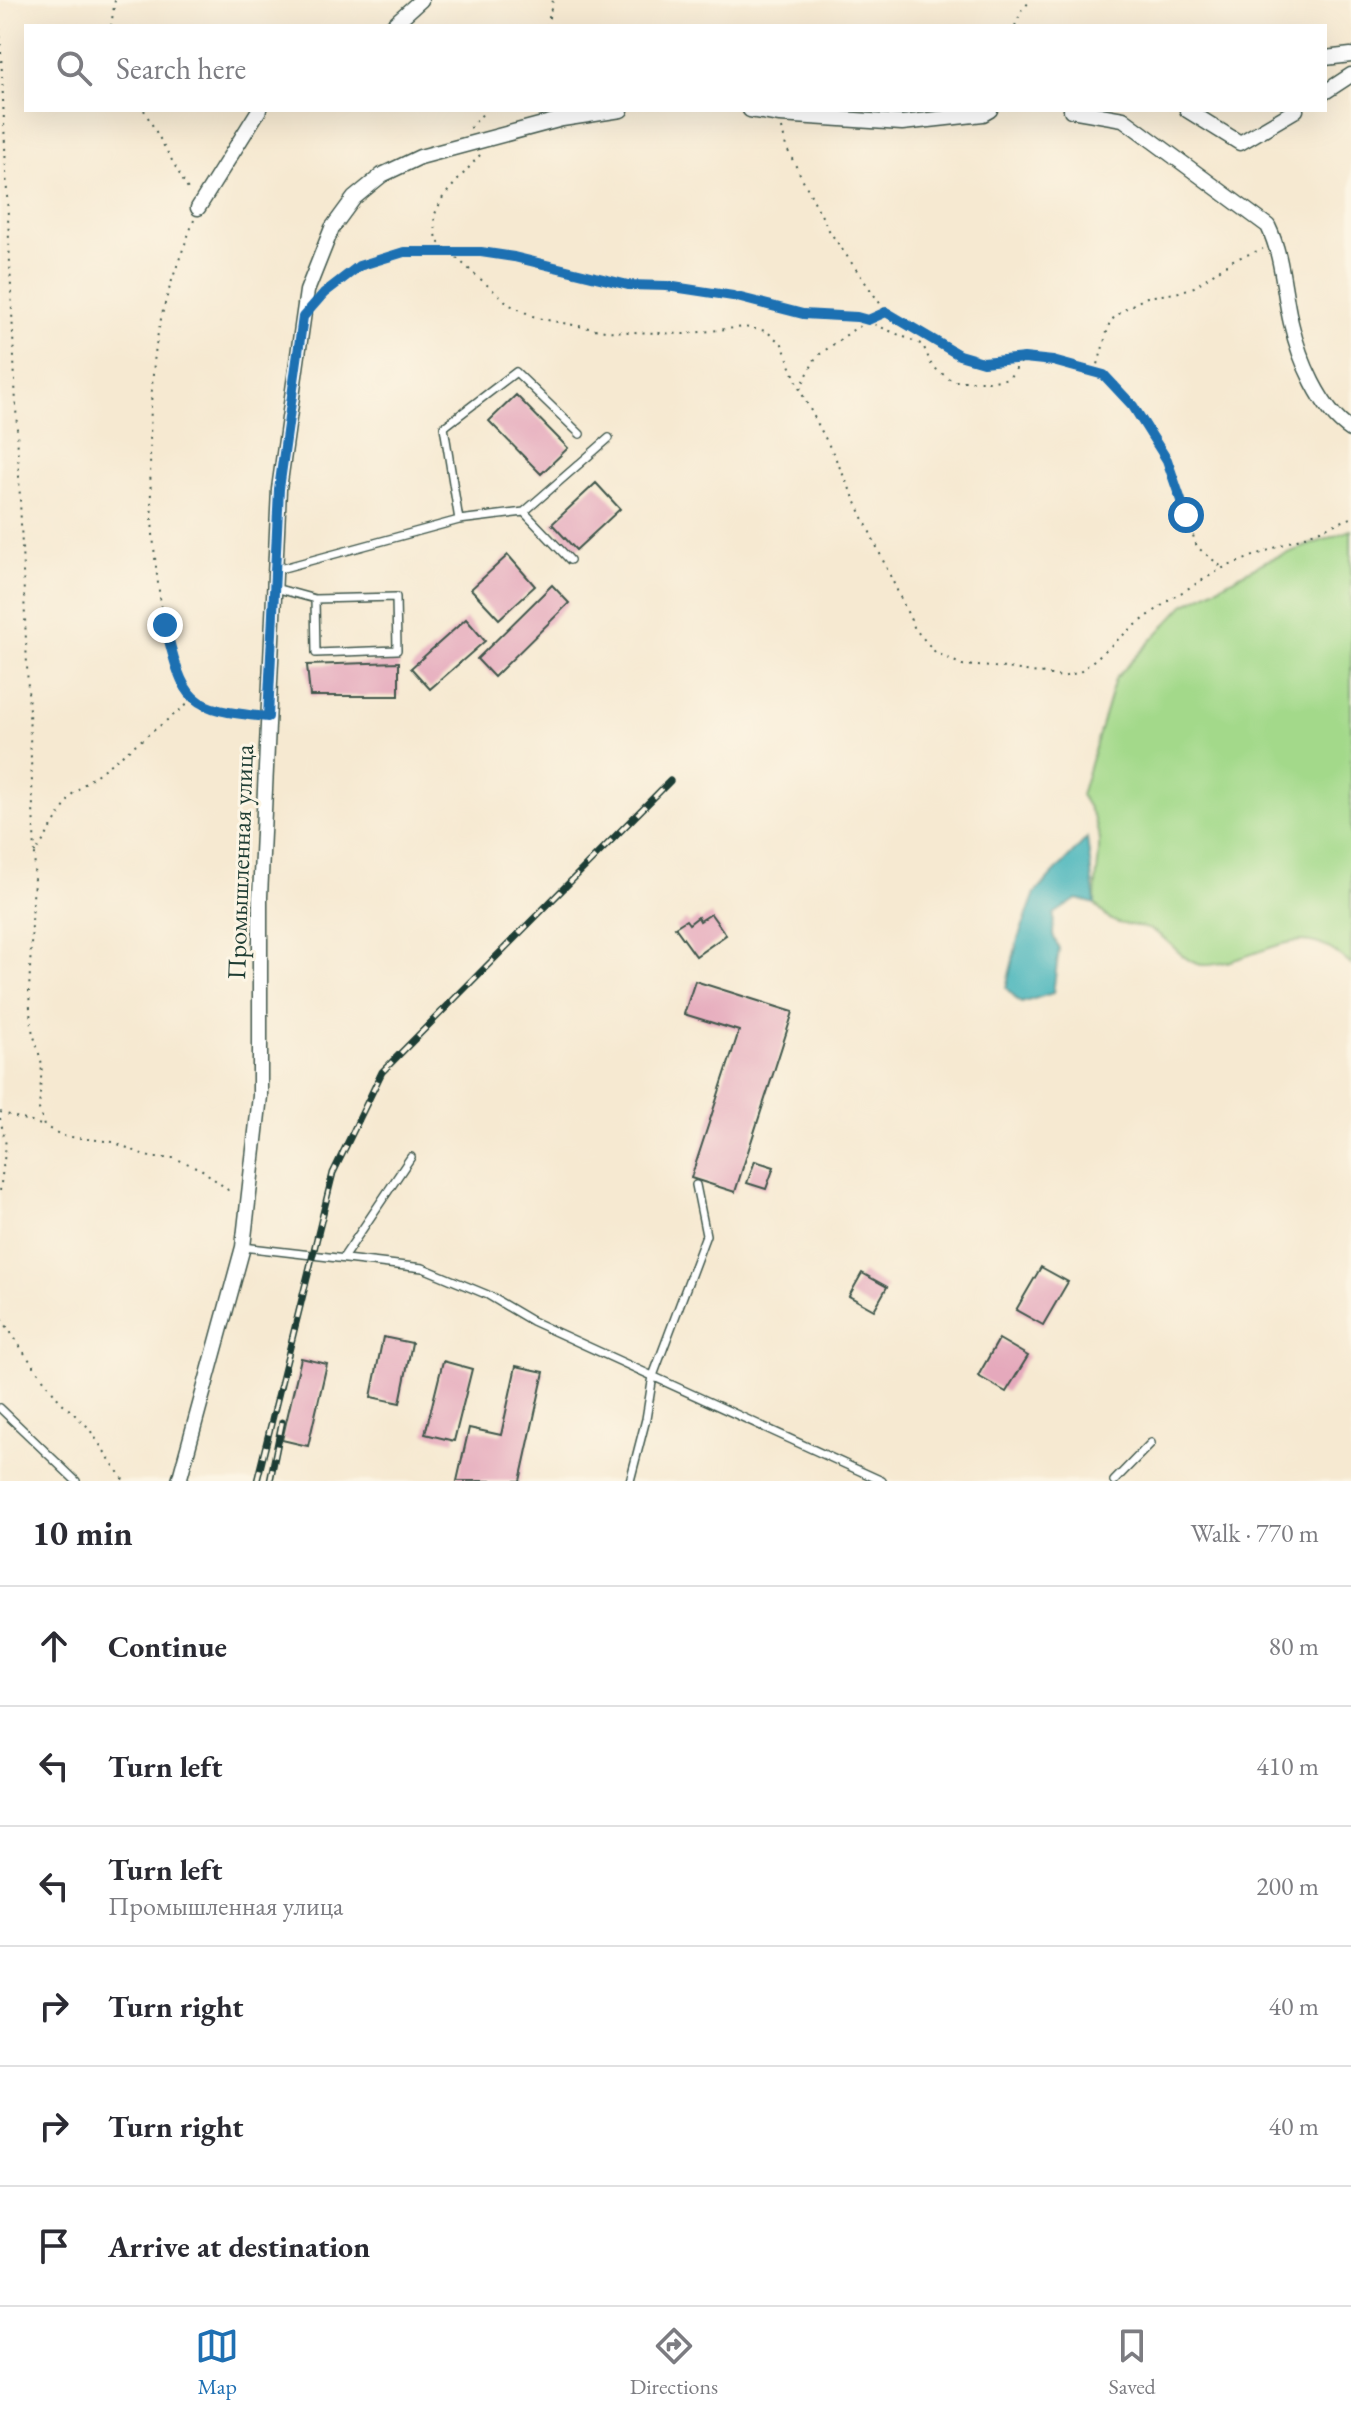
<!DOCTYPE html>
<html lang="en">
<head>
<meta charset="utf-8">
<style>
  :root { --surface:#fff; --page:#f2f2f3; --text:#2b2b33; --muted:#7c7c81; --line:#e1e1e2; --accent:#1f6fb2 }
  body { margin:0; font-family:"EB Garamond",serif; background:var(--page); color:var(--text) }
  .stop { position:absolute; width:24px; height:24px; margin:-18px; border:6px solid #1f6fb2; border-radius:50%; background:#fff }
  .stop.end { background:#1f6fb2; border-color:#fff; box-shadow:0 2px 8px #0008 }
  .list { margin:0; padding:0; list-style:none }
  h2 { display:flex; justify-content:space-between; align-items:center; height:104px; margin:0; padding:0 32px; font-size:34px }
  h2 small { font-size:26px; font-weight:400; color:var(--muted) }
  .list li { display:grid; grid-template-columns:52px 1fr auto; gap:24px; align-items:center; box-sizing:border-box; height:120px; padding:0 32px; border-top:2px solid var(--line) }
  .list b { display:block; font-size:30px; white-space:nowrap }
  .list p { margin:0; font-size:26px; white-space:nowrap; color:var(--muted) }
  .list em { font-size:26px; font-style:normal; color:var(--muted) }
  .icon { flex:none; width:44px; height:44px; fill:none; stroke:currentColor; stroke-width:2; stroke-linecap:round; stroke-linejoin:round }
  .map { position:relative; flex:none; width:1351px; height:1481px; overflow:hidden }
  .search { position:absolute; background:var(--surface); box-shadow:0 8px 32px #0002; left:24px; right:24px; top:24px; height:88px; display:flex; align-items:center; gap:20px; box-sizing:border-box; padding:0 28px; border-radius:0px; color:var(--muted); font-size:30px }
  .sheet { height:824px; background:var(--surface) }
  nav { display:flex; justify-content:space-around; align-items:center; box-sizing:border-box; height:112px; border-top:2px solid var(--line); background:var(--surface); font-size:22px; color:var(--muted) }
  nav a { display:grid; justify-items:center; gap:4px }
  nav .on { color:var(--accent) }
  .map>svg:first-child { display:block }
  .green { fill:#a3d98a; stroke:#618b5f; stroke-width:2 }
  .water { fill:#43b3ba; stroke:#317877; stroke-width:2 }
  .building { fill:#e5a9bc }
  .lines { fill:none; stroke-linecap:round; stroke-linejoin:round }
  .lane-casing { stroke:#3f574c; stroke-width:10 }
  .street-casing { stroke:#3f574c; stroke-width:17 }
  .path { stroke:#3f574c; stroke-width:2; stroke-dasharray:2 6; stroke-linecap:butt }
  .lane { stroke:#fff; stroke-width:7 }
  .street { stroke:#fff; stroke-width:14 }
  .rail-casing { stroke:#1f3d34; stroke-width:7 }
  .rail { stroke:#fcf5e5; stroke-width:4; stroke-dasharray:12; stroke-linecap:butt }
  .route { stroke:#1f6fb2; stroke-width:10 }
  .labels { text-anchor:middle; dominant-baseline:central; stroke-width:6; stroke-linejoin:round; paint-order:stroke }
  .street-label { font-size:26px; fill:#1f3d34; stroke:#fcf5e5 }
</style>
</head>
<body>
<div class="map">
<svg width="1351" height="1481" viewBox="0 0 1351 1481">
  <rect width="100%" height="100%" fill="#fcf5e5"/>
  <filter id="ink" filterUnits="userSpaceOnUse"><feTurbulence type="fractalNoise" baseFrequency=".0125" numOctaves="2"/><feDisplacementMap in="SourceGraphic" scale="16" xChannelSelector="R" yChannelSelector="G"/><feConvolveMatrix kernelMatrix="1 2 1 2 8 2 1 2 1" color-interpolation-filters="sRGB"/></filter>
  <filter id="wash" filterUnits="userSpaceOnUse"><feTurbulence type="fractalNoise" baseFrequency=".006" numOctaves="4" result="noise"/><feDisplacementMap in="SourceGraphic" scale="32" xChannelSelector="R" yChannelSelector="G"/><feGaussianBlur stdDeviation="1.8" result="paint"/><feColorMatrix in="noise" values="0 0 0 0 0 0 0 0 0 0 0 0 0 0 0 0 0 1.4 0 .05"/><feComposite in="paint" operator="in"/></filter>
  <g filter="url(#wash)">
    <rect width="100%" height="100%" fill="#f6e9d1"/>
    <path class="green" d="M1351 530V965C1306 921 1277 949 1227 962 1218 964 1205 967 1197 964 1179 958 1170 939 1153 931 1126 918 1120 935 1095 904 1095 856 1111 839 1081 795L1115 679 1184 605 1266 561Z"/>
    <path class="water" d="M1087 838 1095 904 1077 899 1054 914 1053 935 1059 949 1053 993 1021 1003 1006 988 1018 939 1035 893Z"/>
    <g id="blocks">
      <path class="building" d="M516 395 568 448 541 474 489 421Z
        M596 483 620 509 576 550 552 524Z
        M508 555 535 586 499 619 471 589Z
        M552 585 569 603 494 677 477 659Z
        M466 619 485 641 430 689 411 668Z
        M399 662V696H310L307 665Z
        M711 914 726 935 696 956 675 927 686 920 689 924 698 917 700 921Z
        M695 981 793 1012 735 1192 691 1178 739 1031 684 1014Z
        M755 1161 774 1167 766 1189 747 1183Z
        M1041 1267 1068 1282 1043 1325 1016 1310Z
        M862 1273 887 1287 874 1310 849 1296Z
        M383 1337 412 1343 400 1403 371 1397Z
        M999 1339 1028 1356 1006 1392 978 1376Z
        M301 1358 327 1364 308 1446 282 1440Z
        M443 1361 472 1369 454 1441 425 1434Z
        M516 1366 544 1372 520 1481H457L469 1428 501 1435Z"/>
    </g>
  </g>
  <g filter="url(#ink)">
    <use href="#blocks" fill-opacity="0" stroke="#3f574c" stroke-width="2"/>
    <g class="lines">
      <g class="lane-casing">
        <path id="lane" d="M524 512 609 438
          M459 520 444 427 516 372 580 434
          M276 570 459 520 524 512 570 560
          M275 588 315 599 396 597 397 650 316 653 315 599
          M243 1247 423 1268 488 1295 532 1321 882 1481
          M343 1258 411 1157
          M0 1408 76 1481
          M630 1481 646 1419 653 1376 706 1235 696 1185
          M1114 1481 1151 1443"/>
      </g>
      <g class="street-casing">
        <path id="street" d="M392 26 421 0
          M1325 58 1351 55
          M1325 92 1351 75
          M750 110 780 115 902 123 983 114 990 110
          M1071 110 1123 119 1268 226C1283 257 1283 290 1291 323 1299 358 1320 410 1351 430
          M1187 110 1240 143 1296 110
          M198 208 259 110
          M179 1481 243 1247 260 1096V897L279 489 307 291 332 228 354 198 382 175 420 157 562 119 621 110"/>
      </g>
      <path class="path" d="M111 26 115 0
        M547 26 553 0
        M1015 26 1022 10 1031 0
        M0 28 35 854
        M144 110 190 193
        M470 128 486 110
        M782 128 786 147 830 232 886 312 959 355 983 362 1024 358 1053 361 1104 375 1133 406 1167 460 1197 547 1223 568
        M480 155 443 197 434 216 437 241 510 305 537 318 605 331 684 334 744 327 766 331 782 344 800 390 833 453 915 629 935 652 962 665 1007 668 1063 677 1080 672 1128 631 1172 598 1223 568 1351 518
        M194 220C182 252 169 285 161 319 142 394 145 638 192 698 205 715 237 714 255 716
        M320 297 359 266 404 252H481L514 257 628 285 667 286 733 296 803 314 857 317 923 345 932 366 952 381H994L1009 378 1024 358
        M1096 372 1110 321 1128 307 1147 297 1176 293 1194 287 1233 260 1263 249
        M800 389 816 357 853 330 884 312
        M193 700 73 793 35 854 29 992 31 1026 42 1064 39 1109 44 1126 63 1136 113 1142 152 1158H174L201 1169 228 1190H233
        M0 1112 44 1126
        M0 1118 6 1145 0 1191
        M0 1311 2 1319 25 1354 59 1400 88 1427 124 1481"/>
      <use href="#lane" class="lane"/>
      <use href="#street" class="street"/>
      <g class="rail-casing">
        <path id="rail" d="M257 1481 333 1173 382 1072 670 781
          M270 1481 282 1422"/>
      </g>
      <use href="#rail" class="rail"/>
    </g>
  </g>
  <g class="lines" filter="url(#ink)">
    <path class="route" d="M165 625C185 704 187 709 268 717L279 489 303 317 324 293 359 266 404 252H481L514 257 628 285 667 286 733 296 803 314 857 317 868 320 886 312 959 355 983 362 1024 358 1053 361 1104 375 1133 406 1167 460 1186 515"/>
  </g>
  <g class="labels">
    <g class="street-label">
      <text transform="translate(240 862) rotate(-88)">Промышленная улица</text>
    </g>
  </g>
</svg>
<div class="stop" style="left:1186px;top:515px"></div>
<div class="stop end" style="left:165px;top:625px"></div>
<div class="search"><svg class="icon" aria-label="search" viewBox="0 0 24 24"><circle cx="10" cy="10" r="6"/><path d="M15 15l6 6"/></svg>Search here</div>
</div>
<section class="sheet">
<h2>10 min<small>Walk · 770 m</small></h2>
<ul class="list">
<li><svg class="icon" aria-label="ahead" viewBox="0 0 24 24"><path d="M12 20V5M6 11l6-6 6 6"/></svg><div><b>Continue</b></div><em>80 m</em></li>
<li><svg class="icon" aria-label="left" viewBox="0 0 24 24"><path d="M17 20v-9H6M10 6l-5 5 5 5"/></svg><div><b>Turn left</b></div><em>410 m</em></li>
<li><svg class="icon" aria-label="left" viewBox="0 0 24 24"><path d="M17 20v-9H6M10 6l-5 5 5 5"/></svg><div><b>Turn left</b><p>Промышленная улица</p></div><em>200 m</em></li>
<li><svg class="icon" aria-label="right" viewBox="0 0 24 24"><path d="M7 20v-9h11M14 6l5 5-5 5"/></svg><div><b>Turn right</b></div><em>40 m</em></li>
<li><svg class="icon" aria-label="right" viewBox="0 0 24 24"><path d="M7 20v-9h11M14 6l5 5-5 5"/></svg><div><b>Turn right</b></div><em>40 m</em></li>
<li><svg class="icon" aria-label="arrive" viewBox="0 0 24 24"><path d="M6 21V4h12l-3 4 3 4H6"/></svg><div><b>Arrive at destination</b></div></li>
</ul>
</section>
<nav>
<a class="on"><svg class="icon" aria-label="map" viewBox="0 0 24 24"><path d="M3 6l6-2 6 2 6-2v14l-6 2-6-2-6 2zM9 4v14M15 6v14"/></svg>Map</a>
<a><svg class="icon" aria-label="directions" viewBox="0 0 24 24"><path d="M12 3l9 9-9 9-9-9zM9 14v-3h6M13 9l2 2-2 2"/></svg>Directions</a>
<a><svg class="icon" aria-label="saved" viewBox="0 0 24 24"><path d="M7 4h10v16l-5-4-5 4z"/></svg>Saved</a>
</nav>
</body>
</html>
